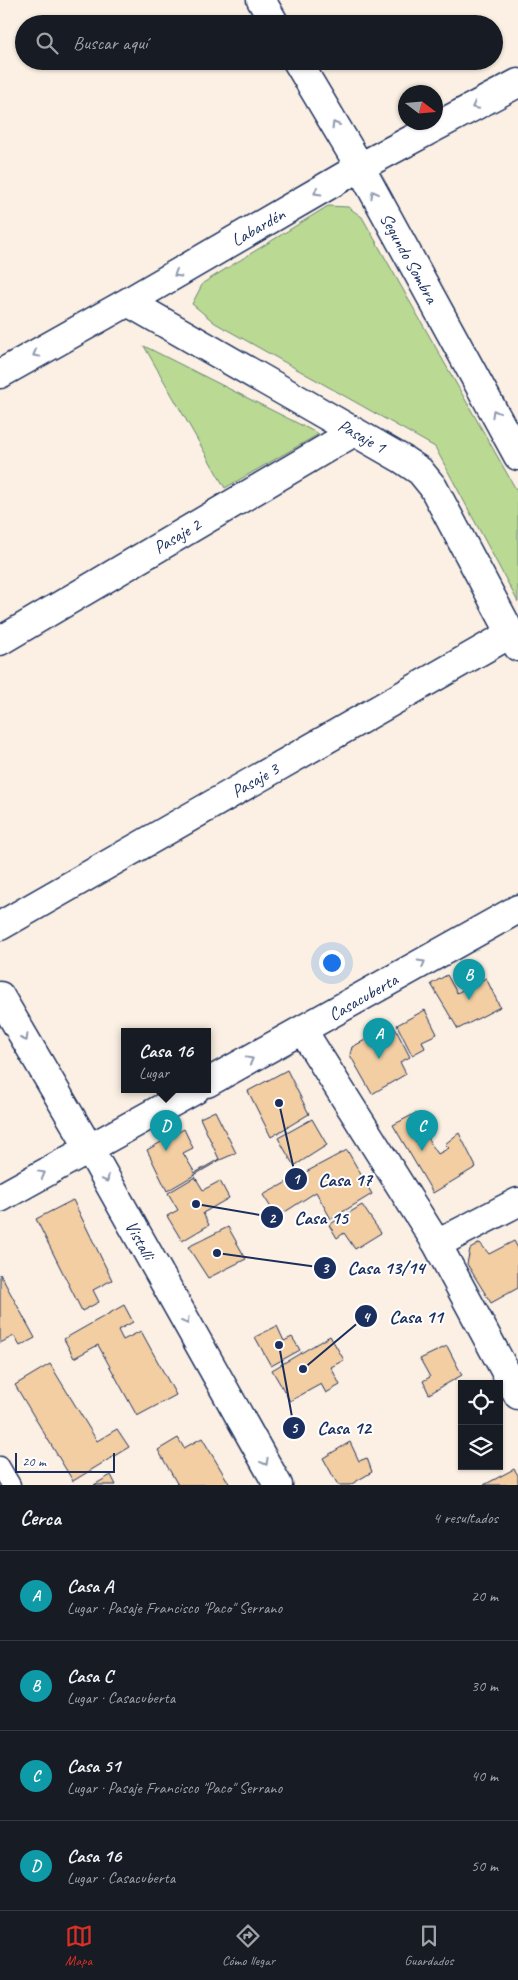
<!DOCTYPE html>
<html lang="es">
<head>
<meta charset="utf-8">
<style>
  :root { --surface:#171b24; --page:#20242c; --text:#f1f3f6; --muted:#9ea1a6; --line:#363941; --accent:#d93025 }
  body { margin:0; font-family:Caveat,sans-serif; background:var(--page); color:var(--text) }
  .controls { position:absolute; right:15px; bottom:15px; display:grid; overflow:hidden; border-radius:0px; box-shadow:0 1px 4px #0004 }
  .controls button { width:45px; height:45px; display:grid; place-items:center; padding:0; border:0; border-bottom:1px solid var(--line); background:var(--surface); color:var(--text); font:25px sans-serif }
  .compass { position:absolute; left:398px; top:85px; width:45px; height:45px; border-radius:50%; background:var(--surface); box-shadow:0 1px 4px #0004; rotate:106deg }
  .scale { position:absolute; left:15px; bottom:12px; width:100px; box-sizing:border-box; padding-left:5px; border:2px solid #1b2f5e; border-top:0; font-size:14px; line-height:18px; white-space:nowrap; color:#1b2f5e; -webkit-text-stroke:4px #fff; paint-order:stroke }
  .you { position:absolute; left:331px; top:962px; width:18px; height:18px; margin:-12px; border:4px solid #fff; border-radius:50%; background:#1a73e8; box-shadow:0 0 0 8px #1a73e833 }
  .badge { display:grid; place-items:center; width:32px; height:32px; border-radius:50%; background:var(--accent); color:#fff; font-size:16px; font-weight:700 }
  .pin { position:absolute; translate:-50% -41px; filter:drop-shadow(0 1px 2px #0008) }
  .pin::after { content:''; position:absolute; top:26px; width:18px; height:15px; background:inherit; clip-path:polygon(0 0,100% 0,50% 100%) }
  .popup { position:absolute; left:121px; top:1028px; width:90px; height:65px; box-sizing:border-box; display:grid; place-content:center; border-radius:0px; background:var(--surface); filter:drop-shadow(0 1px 4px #0005); font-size:16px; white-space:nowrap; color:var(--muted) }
  .popup b { font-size:19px; color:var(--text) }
  .popup::after { content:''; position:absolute; left:50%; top:100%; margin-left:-10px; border:10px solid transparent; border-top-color:var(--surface) }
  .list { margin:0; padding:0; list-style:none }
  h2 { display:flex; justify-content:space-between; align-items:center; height:65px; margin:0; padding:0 20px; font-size:21px }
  h2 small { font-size:16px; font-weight:400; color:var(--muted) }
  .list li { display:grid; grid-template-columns:32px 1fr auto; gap:15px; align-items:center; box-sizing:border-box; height:90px; padding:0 20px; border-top:1px solid var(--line) }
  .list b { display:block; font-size:19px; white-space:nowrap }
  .list p { margin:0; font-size:16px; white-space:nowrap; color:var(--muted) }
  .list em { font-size:16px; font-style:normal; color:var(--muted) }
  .icon { flex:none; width:28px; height:28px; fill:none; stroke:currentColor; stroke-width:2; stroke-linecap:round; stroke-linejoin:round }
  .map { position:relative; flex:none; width:518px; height:1485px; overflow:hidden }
  .search { position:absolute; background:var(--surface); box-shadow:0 1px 4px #0004; left:15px; right:15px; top:15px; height:55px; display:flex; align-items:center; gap:12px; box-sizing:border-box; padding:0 18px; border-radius:28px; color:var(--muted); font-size:19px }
  .sheet { height:425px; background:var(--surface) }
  nav { display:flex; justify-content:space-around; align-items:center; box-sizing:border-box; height:70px; border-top:1px solid var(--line); background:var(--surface); font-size:14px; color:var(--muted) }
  nav a { display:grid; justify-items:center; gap:2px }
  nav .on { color:var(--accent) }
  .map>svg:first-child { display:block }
  .green { fill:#bad992; stroke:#6a8478 }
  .building { fill:#f3cea3; stroke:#1b2f5e }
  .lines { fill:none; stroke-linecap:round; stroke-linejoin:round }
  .lane-casing { stroke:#1b2f5e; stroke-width:21 }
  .street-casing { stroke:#1b2f5e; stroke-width:31 }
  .secondary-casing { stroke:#1b2f5e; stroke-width:31 }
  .lane { stroke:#fff; stroke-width:18 }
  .street { stroke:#fff; stroke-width:28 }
  .secondary { stroke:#fff; stroke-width:28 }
  .oneway { stroke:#8d97ae }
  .labels { text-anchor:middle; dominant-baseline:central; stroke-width:4; stroke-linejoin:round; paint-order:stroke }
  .street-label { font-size:18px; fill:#1b2f5e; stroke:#fff }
  .leader { fill:none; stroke:#1b2f5e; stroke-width:2 }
  .callout-dot { fill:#1b2f5e; stroke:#fff; stroke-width:2 }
  .mark-label { font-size:15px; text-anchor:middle; font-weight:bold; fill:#fff }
  .callout-label { font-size:19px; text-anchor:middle; font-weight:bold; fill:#1b2f5e; stroke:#fff; stroke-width:4; stroke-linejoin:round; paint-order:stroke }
</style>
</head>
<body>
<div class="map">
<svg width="518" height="1485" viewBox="0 0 518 1485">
  <rect width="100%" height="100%" fill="#fbf0e3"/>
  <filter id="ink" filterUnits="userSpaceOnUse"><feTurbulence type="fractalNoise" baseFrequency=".02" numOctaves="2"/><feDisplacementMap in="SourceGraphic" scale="10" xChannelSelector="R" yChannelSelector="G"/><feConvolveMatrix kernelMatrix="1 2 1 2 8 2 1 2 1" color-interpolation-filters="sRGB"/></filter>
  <g filter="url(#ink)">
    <path class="green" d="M328 206 348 207 362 217 518 493V602L435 447 215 323 192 304 203 283Z
      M144 346 319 434 225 488Z"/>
    <path class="building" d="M447 975 457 993 486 978 500 1007 458 1029 431 984Z
      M425 1010 437 1034 422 1041 425 1048 412 1055 397 1025Z
      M395 1028 410 1057 400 1062 406 1074 372 1094 350 1055 352 1047 367 1039 370 1043Z
      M287 1070 309 1114 271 1137 248 1091Z
      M215 1111 236 1153 220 1160 167 1191 147 1150 184 1129 193 1148 183 1153 195 1173 219 1159 200 1118Z
      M416 1113 425 1129 413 1136 416 1142 426 1136 438 1154 449 1148 445 1144 459 1133 476 1167 433 1193 393 1125Z
      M312 1119 327 1145 294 1166 278 1138Z
      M347 1150 372 1194 331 1219 316 1192 277 1217 263 1195Z
      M195 1177 203 1190 220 1181 229 1198 203 1213 209 1225 182 1241 167 1216 178 1210 168 1193Z
      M73 1200 112 1280 93 1290 99 1302 82 1311 36 1219Z
      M362 1205 381 1233 355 1249 344 1233 337 1238 329 1225Z
      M228 1227 246 1259 208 1278 188 1247Z
      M514 1241 518 1248V1288L491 1303 467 1264 470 1249 480 1243 489 1254Z
      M0 1274 35 1338 20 1346 14 1336 0 1343Z
      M124 1305 133 1322 118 1330 123 1340 141 1331 176 1395 137 1416 98 1345 74 1358 64 1339Z
      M277 1326 284 1341 292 1337 300 1350 271 1366 255 1337Z
      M330 1336 344 1360 331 1367 340 1385 326 1393 321 1384 290 1401 272 1370Z
      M447 1346 462 1375 429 1394 423 1381 430 1377 420 1359Z
      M50 1364 97 1441 117 1429 129 1447 73 1481 15 1385Z
      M178 1438 184 1448 202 1438 230 1485H178L158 1450Z
      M350 1442 359 1461 367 1458 372 1472 350 1485H338L323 1458Z
      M514 1469 518 1475V1485H484Z
      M111 1475 116 1485H94Z"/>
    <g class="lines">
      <g class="lane-casing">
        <path id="lane" d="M0 1466 11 1485"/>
      </g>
      <g class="street-casing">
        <path id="street" d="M128 302 402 459 420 471 433 487 518 647
          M0 374 128 302 360 167 518 83
          M0 641 354 432
          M0 926 510 634
          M0 996 89 1148 278 1485
          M303 1031 437 1244 518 1395
          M207 1083 518 909
          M0 1198 195 1090
          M437 1244 518 1202"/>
      </g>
      <g class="secondary-casing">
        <path id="secondary" d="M261 0 275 24
          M297 61 360 167 518 456"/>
      </g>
      <use href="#lane" class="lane"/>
      <use href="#street" class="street"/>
      <use href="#secondary" class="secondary"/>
    </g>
    <defs><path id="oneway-chevron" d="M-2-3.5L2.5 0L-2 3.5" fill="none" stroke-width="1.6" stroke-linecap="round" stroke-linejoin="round" transform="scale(1.25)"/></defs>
    <g class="oneway">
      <use href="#oneway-chevron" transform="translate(475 106) rotate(152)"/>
      <use href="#oneway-chevron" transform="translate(335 125) rotate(-120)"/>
      <use href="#oneway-chevron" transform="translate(317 192) rotate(150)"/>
      <use href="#oneway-chevron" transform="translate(374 194) rotate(-119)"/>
      <use href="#oneway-chevron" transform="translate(177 274) rotate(150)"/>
      <use href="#oneway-chevron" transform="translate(36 354) rotate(151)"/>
      <use href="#oneway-chevron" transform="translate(495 413) rotate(-119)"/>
      <use href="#oneway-chevron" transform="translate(422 963) rotate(-30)"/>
      <use href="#oneway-chevron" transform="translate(25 1038) rotate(60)"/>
      <use href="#oneway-chevron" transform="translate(250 1060) rotate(-29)"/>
      <use href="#oneway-chevron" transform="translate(42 1174) rotate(-29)"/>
      <use href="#oneway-chevron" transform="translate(106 1179) rotate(61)"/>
      <use href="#oneway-chevron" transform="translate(186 1321) rotate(61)"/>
      <use href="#oneway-chevron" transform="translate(265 1462) rotate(61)"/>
    </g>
  </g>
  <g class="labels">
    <g class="street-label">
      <text transform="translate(258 227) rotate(-30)">Labardén</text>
      <text transform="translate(409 258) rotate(61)">Segundo Sombra</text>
      <text transform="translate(362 436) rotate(29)">Pasaje 1</text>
      <text transform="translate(177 536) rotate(-31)">Pasaje 2</text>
      <text transform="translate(255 780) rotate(-30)">Pasaje 3</text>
      <text transform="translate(363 997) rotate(-30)">Casacuberta</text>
      <text transform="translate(140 1240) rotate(61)">Vistalli</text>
    </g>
  </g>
  <path class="leader" d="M279 1103L296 1179M196 1204L272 1217M217 1253L325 1268M303 1369L366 1316M279 1345L294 1428"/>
  <g class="callout-dot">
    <circle cx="279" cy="1103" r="5"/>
    <circle cx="196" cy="1204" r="5"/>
    <circle cx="217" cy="1253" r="5"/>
    <circle cx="303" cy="1369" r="5"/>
    <circle cx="279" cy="1345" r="5"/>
    <circle cx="296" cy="1179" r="12"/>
    <circle cx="272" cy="1217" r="12"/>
    <circle cx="325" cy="1268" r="12"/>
    <circle cx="366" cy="1316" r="12"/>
    <circle cx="294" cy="1428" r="12"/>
  </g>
  <g class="mark-label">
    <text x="296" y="1184">1</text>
    <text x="272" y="1223">2</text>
    <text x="325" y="1273">3</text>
    <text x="366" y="1322">4</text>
    <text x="294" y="1433">5</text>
  </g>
  <g class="callout-label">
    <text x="345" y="1186">Casa 17</text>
    <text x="321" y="1224">Casa 15</text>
    <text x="386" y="1274">Casa 13/14</text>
    <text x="416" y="1323">Casa 11</text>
    <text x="344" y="1434">Casa 12</text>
  </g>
</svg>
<div class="controls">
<button><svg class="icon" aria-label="locate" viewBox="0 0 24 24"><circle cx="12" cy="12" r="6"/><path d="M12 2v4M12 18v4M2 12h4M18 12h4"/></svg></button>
<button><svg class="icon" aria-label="layers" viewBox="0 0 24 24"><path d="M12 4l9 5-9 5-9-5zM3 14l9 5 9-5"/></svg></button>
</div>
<svg class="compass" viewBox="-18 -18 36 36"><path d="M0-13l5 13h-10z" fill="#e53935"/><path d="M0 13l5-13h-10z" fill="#9ea1a6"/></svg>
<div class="scale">20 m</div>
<div class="you"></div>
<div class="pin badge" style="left:379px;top:1059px;background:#0f9aa8">A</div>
<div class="pin badge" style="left:469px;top:1000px;background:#0f9aa8">B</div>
<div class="pin badge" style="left:422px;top:1151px;background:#0f9aa8">C</div>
<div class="pin badge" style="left:166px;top:1151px;background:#0f9aa8">D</div>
<div class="popup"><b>Casa 16</b>Lugar</div>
<div class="search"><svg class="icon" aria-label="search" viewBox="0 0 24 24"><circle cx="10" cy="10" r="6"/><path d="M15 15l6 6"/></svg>Buscar aquí</div>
</div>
<section class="sheet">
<h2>Cerca<small>4 resultados</small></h2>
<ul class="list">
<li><span class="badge" style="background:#0f9aa8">A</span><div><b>Casa A</b><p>Lugar · Pasaje Francisco &quot;Paco&quot; Serrano</p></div><em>20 m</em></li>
<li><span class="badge" style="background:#0f9aa8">B</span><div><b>Casa C</b><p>Lugar · Casacuberta</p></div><em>30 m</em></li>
<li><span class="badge" style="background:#0f9aa8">C</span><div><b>Casa 51</b><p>Lugar · Pasaje Francisco &quot;Paco&quot; Serrano</p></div><em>40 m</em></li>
<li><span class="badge" style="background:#0f9aa8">D</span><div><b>Casa 16</b><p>Lugar · Casacuberta</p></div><em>50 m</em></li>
</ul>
</section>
<nav>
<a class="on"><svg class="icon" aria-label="map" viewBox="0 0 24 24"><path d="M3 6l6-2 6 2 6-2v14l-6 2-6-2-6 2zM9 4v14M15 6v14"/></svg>Mapa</a>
<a><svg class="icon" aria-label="directions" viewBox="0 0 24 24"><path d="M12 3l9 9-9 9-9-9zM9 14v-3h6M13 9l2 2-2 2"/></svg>Cómo llegar</a>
<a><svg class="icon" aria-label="saved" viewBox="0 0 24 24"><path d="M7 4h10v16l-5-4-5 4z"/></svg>Guardados</a>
</nav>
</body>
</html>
